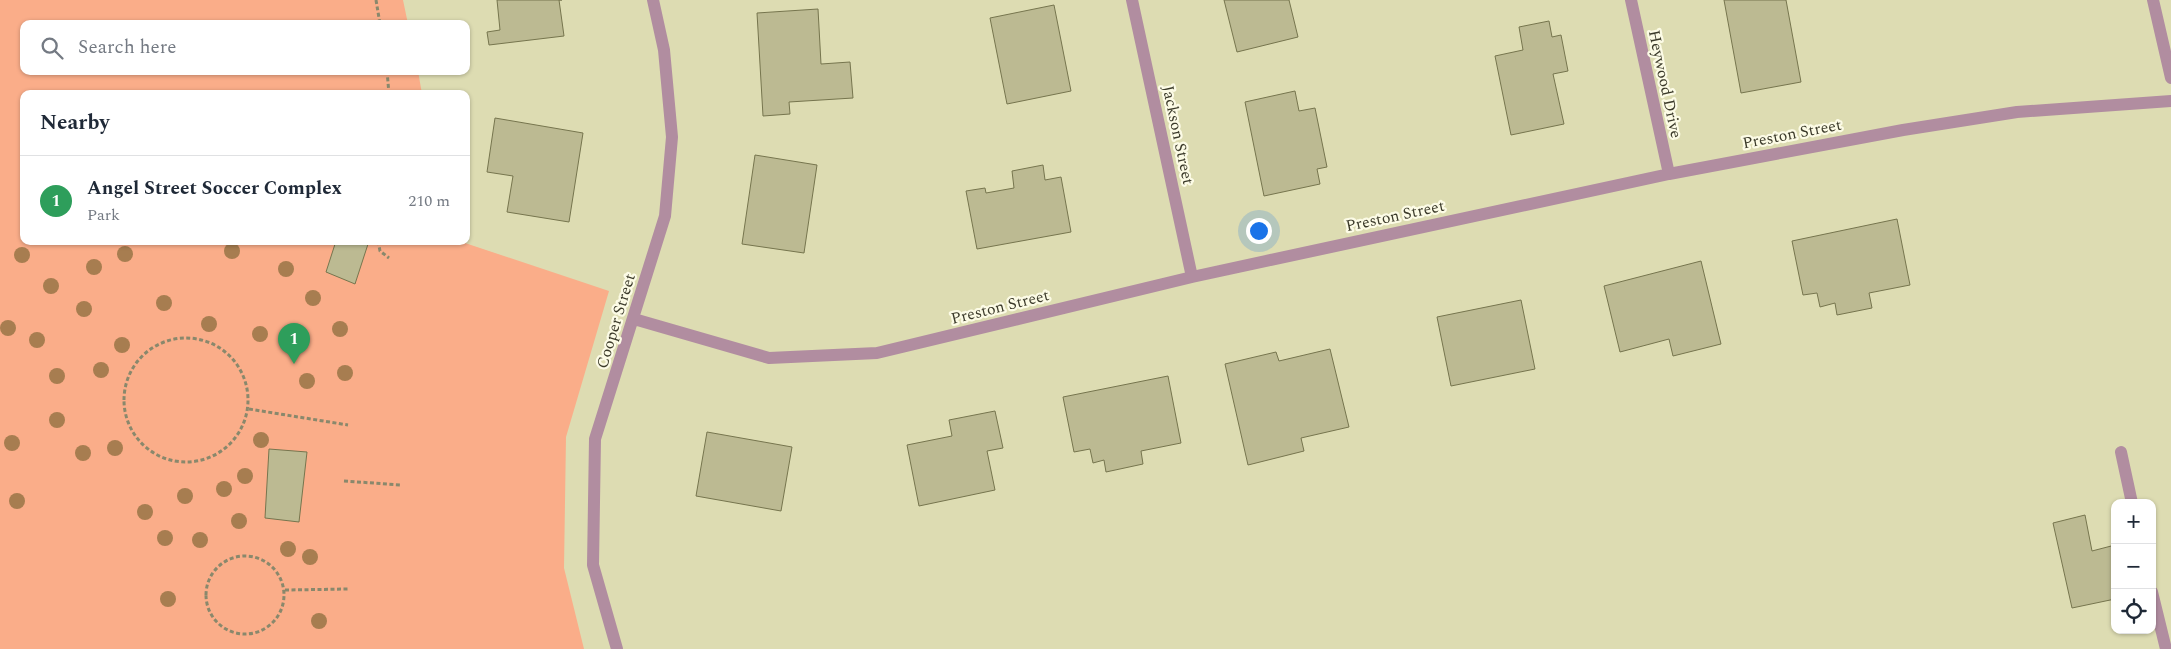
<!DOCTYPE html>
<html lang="en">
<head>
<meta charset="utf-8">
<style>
  :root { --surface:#fff; --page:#f2f2f3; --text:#1f2937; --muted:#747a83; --line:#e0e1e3; --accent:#624dc6 }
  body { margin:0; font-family:Spectral,serif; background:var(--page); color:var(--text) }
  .controls { position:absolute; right:15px; bottom:15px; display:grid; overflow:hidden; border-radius:10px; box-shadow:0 1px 4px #0004 }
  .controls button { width:45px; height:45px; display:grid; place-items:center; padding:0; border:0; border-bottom:1px solid var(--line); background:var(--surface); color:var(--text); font:25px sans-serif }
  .you { position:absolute; left:1258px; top:230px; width:18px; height:18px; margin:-12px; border:4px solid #fff; border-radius:50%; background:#1a73e8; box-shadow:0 0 0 8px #1a73e833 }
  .badge { display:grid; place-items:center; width:32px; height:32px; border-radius:50%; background:var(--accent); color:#fff; font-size:16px; font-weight:700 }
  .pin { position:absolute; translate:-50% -41px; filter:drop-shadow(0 1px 2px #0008) }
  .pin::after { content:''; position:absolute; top:26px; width:18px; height:15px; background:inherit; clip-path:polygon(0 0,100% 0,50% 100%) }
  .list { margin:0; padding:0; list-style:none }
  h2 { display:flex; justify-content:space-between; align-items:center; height:65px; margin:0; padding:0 20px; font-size:21px }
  h2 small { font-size:16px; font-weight:400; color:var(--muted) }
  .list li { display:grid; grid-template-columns:32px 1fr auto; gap:15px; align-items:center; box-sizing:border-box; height:90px; padding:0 20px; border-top:1px solid var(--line) }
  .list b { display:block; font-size:19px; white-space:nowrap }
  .list p { margin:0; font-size:16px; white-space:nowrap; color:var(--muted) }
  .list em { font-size:16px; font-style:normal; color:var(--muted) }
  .icon { flex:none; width:28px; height:28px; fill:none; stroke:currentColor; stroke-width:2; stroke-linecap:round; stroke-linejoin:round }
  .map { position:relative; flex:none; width:2171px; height:649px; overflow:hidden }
  .search { position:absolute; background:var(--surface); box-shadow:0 1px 4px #0004; left:20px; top:20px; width:450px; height:55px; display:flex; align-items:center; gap:12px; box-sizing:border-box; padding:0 18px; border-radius:10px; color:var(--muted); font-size:19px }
  .panel { position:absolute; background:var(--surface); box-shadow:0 1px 4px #0004; left:20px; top:90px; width:450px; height:155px; border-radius:10px }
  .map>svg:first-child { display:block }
  .green { fill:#faad89 }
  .building { fill:#bcba92; stroke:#76754e }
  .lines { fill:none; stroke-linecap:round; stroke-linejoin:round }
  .path { stroke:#89886c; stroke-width:3; stroke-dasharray:4 2.5; stroke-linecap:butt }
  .minor { stroke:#b18da0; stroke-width:12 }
  .tree { fill:#a77d50 }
  .labels { text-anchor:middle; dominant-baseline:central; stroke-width:4.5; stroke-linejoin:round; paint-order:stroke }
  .street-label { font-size:16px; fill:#3b3a2a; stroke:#fcfbe6 }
</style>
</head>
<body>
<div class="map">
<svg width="2171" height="649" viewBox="0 0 2171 649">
  <rect width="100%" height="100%" fill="#dddcb2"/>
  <path class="green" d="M0 0H403L408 24H24V71H418L422 94H24V241H459L609 291 566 437 564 568 584 649H0Z"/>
  <path class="building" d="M497 0H562H559L564 36 489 45 487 32 500 30Z
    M1224 0H1289L1298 37 1237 52Z
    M1724 0H1786L1801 82 1741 93Z
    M1054 5 1071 91 1007 104 990 18Z
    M818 9 821 64 850 62 853 98 789 102 790 114 763 116 757 13Z
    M1549 21 1552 37 1561 35 1568 71 1553 74 1564 124 1511 135 1495 56 1523 50 1519 27Z
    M1295 91 1299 111 1315 108 1327 167 1317 169 1320 184 1264 196 1245 102Z
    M495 118 583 133 569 222 507 212 513 176 487 172Z
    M755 155 817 165 804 253 742 244Z
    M1043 165 1045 180 1061 177 1071 232 977 249 966 191 985 188 986 193 1014 188 1012 171Z
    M1897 219 1910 285 1869 293 1872 308 1837 315 1835 303 1820 307 1817 293 1803 295 1792 241Z
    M336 241H369L355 284 326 272Z
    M1701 261 1721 344 1673 356 1669 339 1620 352 1604 286Z
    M1521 300 1535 369 1451 386 1437 317Z
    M1330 349 1349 427 1301 438 1304 451 1248 465 1225 364 1276 352 1279 361Z
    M1168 376 1181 443 1141 451 1143 464 1106 472 1104 460 1093 463 1090 449 1074 452 1063 397Z
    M995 411 1003 448 987 451 995 490 919 506 907 445 952 436 949 420Z
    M707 432 792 447 781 511 696 496Z
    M269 449 307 452 299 522 265 518Z
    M2085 515 2092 551 2115 545V599L2072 608 2053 523Z"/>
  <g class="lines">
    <path class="path" d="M376 0 380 24
      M387 71 389 94
      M378 241 380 251 389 258
      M124 400a62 62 0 1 1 124 0a62 62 0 1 1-124 0Z
      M249 409 348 425
      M344 481 401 485
      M206 595a39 39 0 1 1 78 0a39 39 0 1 1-78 0Z
      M285 590 348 589"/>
    <path class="minor" d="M1132 0 1192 277
      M1631 0 1669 174
      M2153 0 2171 78
      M634 319 769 358 877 353 1192 277 1669 174 1903 130 2017 112 2171 101
      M2121 452 2132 503
      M2152 592 2166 649
      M617 649 593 565 595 439 665 216 672 137 664 50 653 0"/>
  </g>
  <g class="tree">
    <circle cx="232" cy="251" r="8"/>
    <circle cx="125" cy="254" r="8"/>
    <circle cx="22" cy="255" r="8"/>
    <circle cx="94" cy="267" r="8"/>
    <circle cx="286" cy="269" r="8"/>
    <circle cx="51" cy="286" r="8"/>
    <circle cx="313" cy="298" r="8"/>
    <circle cx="164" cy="303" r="8"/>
    <circle cx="84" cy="309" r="8"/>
    <circle cx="209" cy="324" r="8"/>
    <circle cx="8" cy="328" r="8"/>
    <circle cx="340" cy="329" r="8"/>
    <circle cx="260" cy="334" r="8"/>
    <circle cx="37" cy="340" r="8"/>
    <circle cx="122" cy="345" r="8"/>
    <circle cx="101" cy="370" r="8"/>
    <circle cx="345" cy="373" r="8"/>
    <circle cx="57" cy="376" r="8"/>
    <circle cx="307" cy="381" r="8"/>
    <circle cx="57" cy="420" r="8"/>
    <circle cx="261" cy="440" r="8"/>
    <circle cx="12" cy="443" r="8"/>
    <circle cx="115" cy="448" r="8"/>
    <circle cx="83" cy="453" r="8"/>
    <circle cx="245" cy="476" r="8"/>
    <circle cx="224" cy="489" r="8"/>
    <circle cx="185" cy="496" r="8"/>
    <circle cx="17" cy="501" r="8"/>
    <circle cx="145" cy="512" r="8"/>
    <circle cx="239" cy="521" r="8"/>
    <circle cx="165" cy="538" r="8"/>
    <circle cx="200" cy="540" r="8"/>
    <circle cx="288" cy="549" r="8"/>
    <circle cx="310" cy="557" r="8"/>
    <circle cx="168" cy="599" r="8"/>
    <circle cx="319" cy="621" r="8"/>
  </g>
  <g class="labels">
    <g class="street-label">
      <text transform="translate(1665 84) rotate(78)">Heywood Drive</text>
      <text transform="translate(1792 134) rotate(-11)">Preston Street</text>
      <text transform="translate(1178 135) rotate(78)">Jackson Street</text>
      <text transform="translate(1395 216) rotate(-12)">Preston Street</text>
      <text transform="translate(1000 307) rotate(-14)">Preston Street</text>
      <text transform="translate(616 321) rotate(-73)">Cooper Street</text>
    </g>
  </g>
</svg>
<div class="controls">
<button>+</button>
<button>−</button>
<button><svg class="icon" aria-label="locate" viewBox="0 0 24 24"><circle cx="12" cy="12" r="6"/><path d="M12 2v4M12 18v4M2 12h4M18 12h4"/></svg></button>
</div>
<div class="you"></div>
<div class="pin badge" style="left:294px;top:364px;background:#2e9e5b">1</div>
<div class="search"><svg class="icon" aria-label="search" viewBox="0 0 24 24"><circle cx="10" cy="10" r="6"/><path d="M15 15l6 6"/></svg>Search here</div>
<section class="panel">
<h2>Nearby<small></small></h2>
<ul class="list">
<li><span class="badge" style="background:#2e9e5b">1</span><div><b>Angel Street Soccer Complex</b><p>Park</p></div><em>210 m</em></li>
</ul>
</section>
</div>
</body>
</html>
